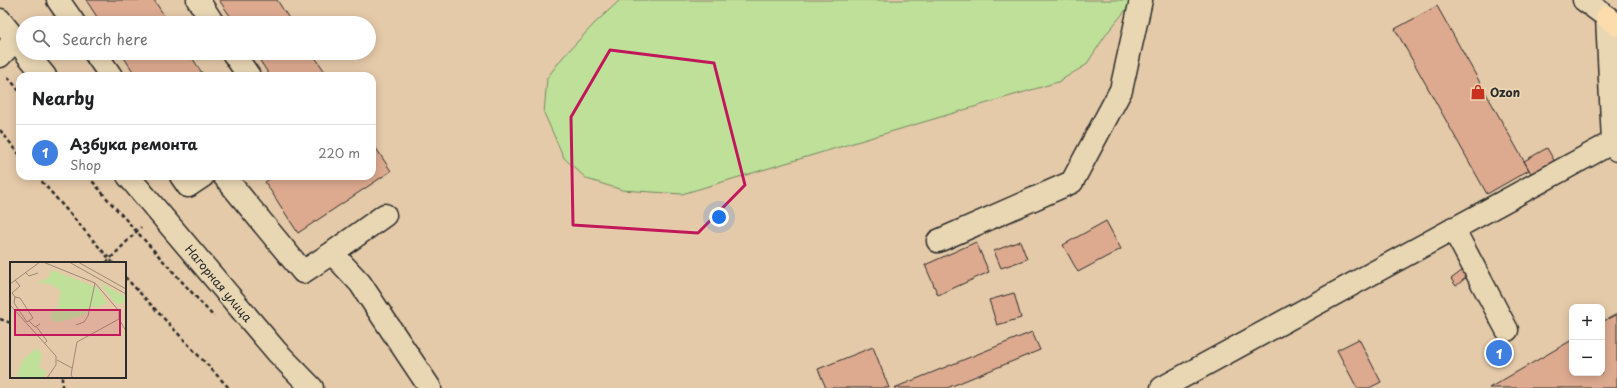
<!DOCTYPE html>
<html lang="en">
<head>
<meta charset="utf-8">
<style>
  :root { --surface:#fff; --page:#f6f6f6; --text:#202124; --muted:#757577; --line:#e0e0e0; --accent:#0b8043 }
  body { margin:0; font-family:"Playpen Sans",sans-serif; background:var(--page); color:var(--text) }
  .controls { position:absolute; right:12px; bottom:12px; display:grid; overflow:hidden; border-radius:8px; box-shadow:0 2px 10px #0003 }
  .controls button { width:36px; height:36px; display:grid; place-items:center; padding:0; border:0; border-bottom:1px solid var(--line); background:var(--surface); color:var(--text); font:20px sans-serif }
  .you { position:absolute; left:719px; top:217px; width:14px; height:14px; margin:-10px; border:3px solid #fff; border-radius:50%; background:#1a73e8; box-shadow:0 0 0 6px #1a73e833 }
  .badge { display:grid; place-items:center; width:26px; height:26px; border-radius:50%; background:var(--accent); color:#fff; font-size:13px; font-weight:700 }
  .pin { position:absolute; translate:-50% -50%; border:2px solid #fff; box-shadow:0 1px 4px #0006 }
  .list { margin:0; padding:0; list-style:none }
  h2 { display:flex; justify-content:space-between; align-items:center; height:52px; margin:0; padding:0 16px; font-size:17px }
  h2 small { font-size:13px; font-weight:400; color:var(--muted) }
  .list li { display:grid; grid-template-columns:26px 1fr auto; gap:12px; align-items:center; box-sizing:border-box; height:56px; padding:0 16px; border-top:1px solid var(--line) }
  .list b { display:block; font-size:15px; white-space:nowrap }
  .list p { margin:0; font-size:13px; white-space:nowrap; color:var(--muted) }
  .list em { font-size:13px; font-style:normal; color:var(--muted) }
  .icon { flex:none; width:22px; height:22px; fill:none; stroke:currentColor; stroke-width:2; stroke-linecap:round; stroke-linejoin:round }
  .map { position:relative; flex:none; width:1617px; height:388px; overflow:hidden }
  .search { position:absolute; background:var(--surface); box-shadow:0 2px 10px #0003; left:16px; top:16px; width:360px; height:44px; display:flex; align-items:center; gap:10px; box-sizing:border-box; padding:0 14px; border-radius:22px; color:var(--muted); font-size:15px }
  .panel { position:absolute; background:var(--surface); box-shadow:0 2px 10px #0003; left:16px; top:72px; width:360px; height:108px; border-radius:12px }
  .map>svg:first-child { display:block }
  .green { fill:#bee099; stroke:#748662 }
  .building { fill:#ddaa90; stroke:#2b2b2b }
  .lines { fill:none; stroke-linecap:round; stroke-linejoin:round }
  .minor-casing { stroke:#2b2b2b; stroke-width:25 }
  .major-casing { stroke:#2b2b2b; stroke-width:25 }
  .path { stroke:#2b2b2b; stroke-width:2.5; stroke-dasharray:4 3; stroke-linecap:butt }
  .minor { stroke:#e9d7b4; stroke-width:22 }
  .major { stroke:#fcdcac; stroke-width:22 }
  .marked { fill:none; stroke:#c2185b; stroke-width:3; stroke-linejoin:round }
  .labels { text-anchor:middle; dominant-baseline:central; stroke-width:3.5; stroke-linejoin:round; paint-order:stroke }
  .poi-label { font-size:12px; font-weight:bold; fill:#2b2b2b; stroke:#e9d7b4; text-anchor:start }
  .street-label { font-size:12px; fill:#2b2b2b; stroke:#e9d7b4 }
  .inset-road { fill:none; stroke:#9b8a77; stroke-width:1 }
  .view { fill:#c2185b; fill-opacity:0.15; stroke:#c2185b; stroke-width:2 }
  .inset-edge { fill:none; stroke:#2b2b2b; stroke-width:2 }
</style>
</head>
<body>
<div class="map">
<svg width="1617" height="388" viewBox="0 0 1617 388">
  <rect width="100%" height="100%" fill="#e5caa9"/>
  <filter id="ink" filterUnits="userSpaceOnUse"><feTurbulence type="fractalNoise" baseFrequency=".025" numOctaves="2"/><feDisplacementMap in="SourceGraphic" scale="8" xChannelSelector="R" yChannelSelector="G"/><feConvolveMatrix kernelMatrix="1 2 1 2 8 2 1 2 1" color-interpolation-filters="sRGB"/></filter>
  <g filter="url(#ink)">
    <path class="green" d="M620 0H1134L1107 33 1086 65 1058 82 682 194 622 190 587 179 564 158 544 113 547 78 563 57 595 23Z"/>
    <path class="building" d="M86 0H154L169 23H101Z
      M219 0H277L292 23H235Z
      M1437 6 1529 170 1487 194 1395 29Z
      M121 53H189L204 76H136Z
      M255 53H312L328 76H270Z
      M372 142 391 171 298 233 265 182 274 176H372Z
      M1547 148 1556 164 1533 177 1524 161Z
      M1106 221 1121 249 1078 272 1063 245Z
      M1020 241 1027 259 1001 268 994 251Z
      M976 242 989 272 938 295 925 265Z
      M1463 270 1468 276 1456 286 1451 279Z
      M1014 293 1021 318 997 325 989 300Z
      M1617 314V388H1489L1572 340V373H1602V322Z
      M1032 332 1040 350 947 388H894Z
      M1359 339 1381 382 1369 388H1357L1337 350Z
      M873 347 889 388H826L818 369Z"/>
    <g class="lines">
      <g class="minor-casing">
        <path id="minor" d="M58 0 74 23
          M198 0 213 23
          M1584 0 1607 17
          M1607 17 1613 142 1617 150
          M0 20 23 49
          M26 53 45 76
          M95 53 111 76
          M233 53 249 76
          M0 56 15 40
          M128 176 277 352 312 388
          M181 176 188 186 203 176
          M224 176 303 272 332 253 385 215
          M1453 228 1507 330
          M938 241 1072 182 1121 90 1141 0
          M332 253 360 283 430 388
          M1162 388 1613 142"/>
      </g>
      <g class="major-casing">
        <path id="major" d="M1607 17 1617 25"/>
      </g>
      <path class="path" d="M8 77 20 92
        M0 130 20 155
        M37 176 113 263
        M88 176 110 202 214 317
        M106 263 141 227
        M125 277 229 388
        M0 319 11 323
        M62 377V388"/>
      <use href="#minor" class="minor"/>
      <use href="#major" class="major"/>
    </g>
  </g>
  <path class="marked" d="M610 50 714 63 745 185 698 233 573 225 571 117Z"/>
  <defs>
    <g id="shop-bare" transform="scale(1.2)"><path d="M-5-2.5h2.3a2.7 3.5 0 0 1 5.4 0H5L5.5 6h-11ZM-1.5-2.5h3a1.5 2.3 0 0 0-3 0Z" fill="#c8321e" stroke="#e9d7b4" stroke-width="2.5" paint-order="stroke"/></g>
  </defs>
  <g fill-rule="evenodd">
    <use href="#shop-bare" x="1478" y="92"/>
  </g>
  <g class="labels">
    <g class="poi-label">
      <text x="1490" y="92">Ozon</text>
    </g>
    <g class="street-label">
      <text transform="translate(219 283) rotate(50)">Нагорная улица</text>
    </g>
  </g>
  <g transform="translate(10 262)">
    <rect width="116" height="116" fill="#e5caa9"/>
    <path d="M42 8 88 26 97 41 87 46 81 43 74 53 49 60 43 59 40 53 48 45 51 29 41 22 27 21 38 16ZM89 20 114 34 116 38 111 42 105 41ZM26 86 32 93 29 105 37 110 33 116H9L7 112 13 98Z" fill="#bee099"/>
    <path class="inset-road" d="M33 0 85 21 109 49M59 0 116 32M68 0 116 27M15 10 19 14 28 11M0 22 30 0M5 35 10 36 23 56 17 60 4 41 5 35 2 31 10 24 5 18M0 43 46 94V103L37 116M109 49V57L116 69M19 59 25 65 30 62M66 63 74 60 78 54 85 21M26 64 37 79 34 82M47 98 62 106M63 116 61 113 67 80 109 57"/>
    <path class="view" d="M5 48H110V73H5Z"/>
    <rect width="116" height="116" class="inset-edge"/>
  </g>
</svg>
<div class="controls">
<button>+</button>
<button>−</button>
</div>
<div class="you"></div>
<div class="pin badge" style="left:1499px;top:353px;background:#3f7fe0">1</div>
<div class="search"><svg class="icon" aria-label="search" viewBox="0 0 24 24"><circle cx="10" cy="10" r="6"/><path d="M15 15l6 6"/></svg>Search here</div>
<section class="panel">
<h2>Nearby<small></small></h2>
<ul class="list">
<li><span class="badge" style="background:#3f7fe0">1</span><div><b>Азбука ремонта</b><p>Shop</p></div><em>220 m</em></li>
</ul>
</section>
</div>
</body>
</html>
